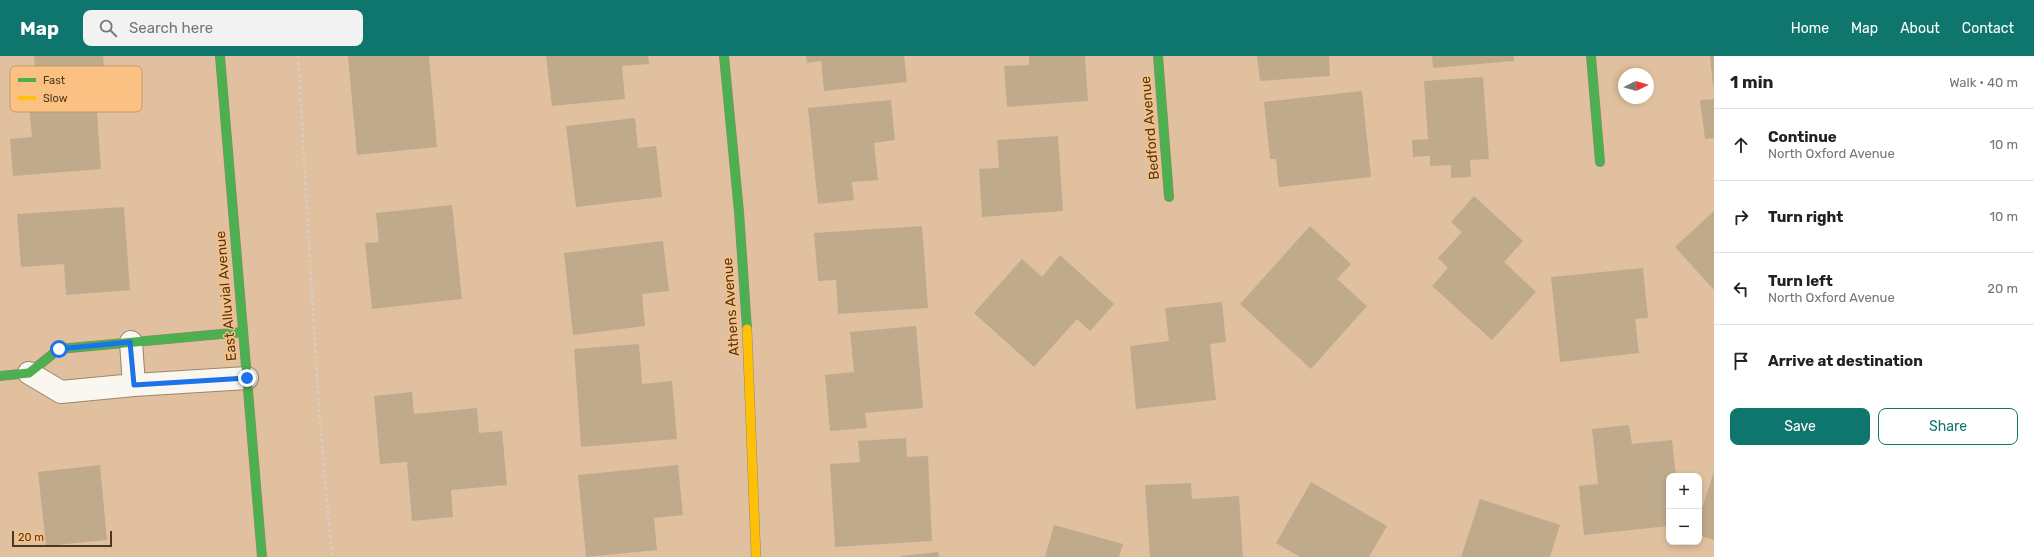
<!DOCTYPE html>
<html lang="en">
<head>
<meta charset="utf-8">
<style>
  :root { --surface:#fff; --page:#f2f2f2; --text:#222; --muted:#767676; --line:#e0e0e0; --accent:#0f766e }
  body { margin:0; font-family:Rubik,sans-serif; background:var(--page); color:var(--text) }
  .controls { position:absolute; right:12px; bottom:12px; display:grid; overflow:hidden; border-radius:8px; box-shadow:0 2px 6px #0003 }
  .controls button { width:36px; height:36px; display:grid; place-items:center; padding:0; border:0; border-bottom:1px solid var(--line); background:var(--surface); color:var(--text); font:20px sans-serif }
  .compass { position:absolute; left:1618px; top:12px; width:36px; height:36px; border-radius:50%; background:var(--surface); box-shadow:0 2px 6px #0003; rotate:85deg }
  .scale { position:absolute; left:12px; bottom:10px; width:100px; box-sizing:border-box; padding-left:4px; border:2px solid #4e371d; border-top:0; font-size:11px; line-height:14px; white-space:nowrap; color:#4e371d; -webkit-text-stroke:3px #fbc183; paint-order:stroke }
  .stop { position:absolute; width:12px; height:12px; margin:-9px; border:3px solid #1a73e8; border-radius:50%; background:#fff }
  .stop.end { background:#1a73e8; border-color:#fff; box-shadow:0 1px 4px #0008 }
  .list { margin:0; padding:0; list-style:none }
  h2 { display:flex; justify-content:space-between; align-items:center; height:52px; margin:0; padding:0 16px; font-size:17px }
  h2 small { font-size:13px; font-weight:400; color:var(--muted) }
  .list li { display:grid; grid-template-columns:26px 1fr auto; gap:12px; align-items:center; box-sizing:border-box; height:72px; padding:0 16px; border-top:1px solid var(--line) }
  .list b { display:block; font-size:15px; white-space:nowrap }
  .list p { margin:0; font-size:13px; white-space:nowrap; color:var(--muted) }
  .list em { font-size:13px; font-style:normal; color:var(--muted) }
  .actions { display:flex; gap:8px; padding:12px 16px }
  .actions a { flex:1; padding:9px 0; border:1px solid var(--accent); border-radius:8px; text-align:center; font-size:14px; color:var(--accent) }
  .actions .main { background:var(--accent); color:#fff }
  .icon { flex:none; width:22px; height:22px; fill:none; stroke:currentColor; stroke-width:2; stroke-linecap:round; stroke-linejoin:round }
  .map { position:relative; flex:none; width:1714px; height:501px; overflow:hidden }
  header { display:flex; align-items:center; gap:24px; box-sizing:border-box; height:56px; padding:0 20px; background:var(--accent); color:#fff }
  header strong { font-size:19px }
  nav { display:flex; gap:22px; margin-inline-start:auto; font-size:14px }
  .search { width:280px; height:36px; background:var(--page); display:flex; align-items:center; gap:10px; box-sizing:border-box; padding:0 14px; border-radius:8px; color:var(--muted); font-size:15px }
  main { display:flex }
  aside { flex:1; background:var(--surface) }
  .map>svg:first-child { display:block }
  .building { fill:#bfab8c }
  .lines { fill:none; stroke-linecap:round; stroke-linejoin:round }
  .street-casing { stroke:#9d8569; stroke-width:24 }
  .fast-casing { stroke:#9d8569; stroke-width:10 }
  .slow-casing { stroke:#9d8569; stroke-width:10 }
  .path { stroke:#d7cdc3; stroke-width:2.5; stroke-dasharray:3 3; stroke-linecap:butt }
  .street { stroke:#faf6f0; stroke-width:22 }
  .fast { stroke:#4caf50; stroke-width:9 }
  .slow { stroke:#ffc107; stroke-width:9 }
  .route { stroke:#1a73e8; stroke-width:5 }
  .labels { text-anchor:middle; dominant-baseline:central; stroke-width:3; stroke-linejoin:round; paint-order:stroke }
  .street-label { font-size:14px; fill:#4e371d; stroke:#fbc183 }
  .key { fill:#fbc183; stroke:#c79864; stroke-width:1 }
  .key-label { font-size:11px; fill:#4e371d }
</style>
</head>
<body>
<header>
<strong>Map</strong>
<div class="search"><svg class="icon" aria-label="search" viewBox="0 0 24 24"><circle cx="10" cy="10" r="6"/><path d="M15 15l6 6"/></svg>Search here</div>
<nav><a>Home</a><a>Map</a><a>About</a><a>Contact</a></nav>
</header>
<main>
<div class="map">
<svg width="1714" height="501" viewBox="0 0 1714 501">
  <rect width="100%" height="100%" fill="#e0c09e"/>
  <path class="building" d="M34 0H103L104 12 36 19Z
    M348 0H429L437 91 357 99Z
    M546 0H648L649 8 622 10 625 43 552 50Z
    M806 0H904L907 26 824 35 821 5 807 7Z
    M1029 0H1085L1088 45 1007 51 1004 10 1029 9Z
    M1257 0H1329L1330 20 1260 25Z
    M1432 0H1514V5L1433 12Z
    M1710 0H1714V30H1713Z
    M1483 21 1489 103 1470 104 1471 121 1451 122V109L1430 110V100L1413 101 1412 84 1428 83 1424 25Z
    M95 31 101 113 13 120 10 83 32 81 28 36Z
    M1362 35 1371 121 1279 131 1276 103H1270L1264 46Z
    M1714 43V82L1705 83 1700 44Z
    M891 44 895 84 874 87 878 124 852 126 854 144 818 148 808 52Z
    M635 62 638 92 656 90 662 141 576 151 566 70Z
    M1058 80 1063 155 982 161 979 113 999 112 997 84Z
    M1474 140 1523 185 1504 206 1536 236 1492 284 1432 230 1448 212 1438 202 1462 176 1451 166Z
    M452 149 462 243 372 253 365 187 379 186 376 157Z
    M124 151 130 234 66 239 64 208 21 211 17 158Z
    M1714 155V234L1675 191Z
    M922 170 928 252 838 258 836 224 818 225 814 177Z
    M1310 170 1351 208 1337 223 1367 250 1311 313 1240 248Z
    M663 185 669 235 642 238 645 270 573 279 564 197Z
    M1060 199 1114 248 1090 275 1077 263 1034 311 974 257 1022 203 1042 221Z
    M1643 212 1648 262 1635 263 1639 297 1560 306 1551 221Z
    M1222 246 1226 286 1210 288 1216 344 1136 353 1130 290 1169 285 1165 252Z
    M916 270 923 352 865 357 867 372 830 375 825 319 854 316 850 276Z
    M639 288 642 328 672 325 677 383 581 391 574 293Z
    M412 336 414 358 477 352 479 377 502 375 507 429 451 434 453 461 412 465 407 406 380 408 374 340Z
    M1629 369 1632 388 1672 384 1676 420H1669V470L1584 479 1579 430 1598 428 1592 373Z
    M906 382 907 401 928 400 932 485 835 491 830 408 860 406 858 385Z
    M100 409 107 484 46 490 38 416Z
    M678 409 683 459 654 462 657 494 586 501 578 419Z
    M1714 415V484L1699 479V462Z
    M1311 426 1387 470 1369 501H1300L1276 487Z
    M1191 427 1192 443 1239 440 1243 501H1150L1145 429Z
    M1480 443 1560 469 1550 501H1461Z
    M1054 469 1123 488 1119 501H1045Z
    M938 496 939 501H901V500Z"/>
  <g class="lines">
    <g class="street-casing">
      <path id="street" d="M131 286 134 329
        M29 317 61 336 134 329 247 322"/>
    </g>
    <g class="fast-casing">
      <path id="fast" d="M220 0 262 501
        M724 0 739 156 747 273
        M1158 0 1169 141
        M1591 0 1600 106
        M0 320 29 317 59 293 243 276"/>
    </g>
    <g class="slow-casing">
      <path id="slow" d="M747 273 756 501"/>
    </g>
    <path class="path" d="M298 0 319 355 332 501"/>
    <use href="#street" class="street"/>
    <use href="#fast" class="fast"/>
    <use href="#slow" class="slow"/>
  </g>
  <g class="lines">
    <path class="route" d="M59 293 130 286 134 329 247 322"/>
  </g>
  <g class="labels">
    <g class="street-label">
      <text transform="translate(1150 72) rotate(-95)">Bedford Avenue</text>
      <text transform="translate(226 240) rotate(-95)">East Alluvial Avenue</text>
      <text transform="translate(731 251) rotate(-94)">Athens Avenue</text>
    </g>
  </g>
  <rect x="10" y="10" width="132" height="46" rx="6" class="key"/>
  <rect x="18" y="22" width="18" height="4" fill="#4caf50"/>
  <rect x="18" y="40" width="18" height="4" fill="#ffc107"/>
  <g class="key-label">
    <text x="43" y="28">Fast</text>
    <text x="43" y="46">Slow</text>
  </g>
</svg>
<div class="controls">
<button>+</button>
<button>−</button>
</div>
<svg class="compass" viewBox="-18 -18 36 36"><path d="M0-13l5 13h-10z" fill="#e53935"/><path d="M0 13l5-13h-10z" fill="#767676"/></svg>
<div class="scale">20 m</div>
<div class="stop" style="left:59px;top:293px"></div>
<div class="stop end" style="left:247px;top:322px"></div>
</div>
<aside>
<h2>1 min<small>Walk · 40 m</small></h2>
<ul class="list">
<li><svg class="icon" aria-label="ahead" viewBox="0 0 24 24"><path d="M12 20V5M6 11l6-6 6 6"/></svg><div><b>Continue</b><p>North Oxford Avenue</p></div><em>10 m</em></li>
<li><svg class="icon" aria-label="right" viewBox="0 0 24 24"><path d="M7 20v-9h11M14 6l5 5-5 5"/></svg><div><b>Turn right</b></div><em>10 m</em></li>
<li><svg class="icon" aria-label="left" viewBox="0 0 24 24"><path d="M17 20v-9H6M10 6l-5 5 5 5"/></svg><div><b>Turn left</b><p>North Oxford Avenue</p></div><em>20 m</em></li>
<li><svg class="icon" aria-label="arrive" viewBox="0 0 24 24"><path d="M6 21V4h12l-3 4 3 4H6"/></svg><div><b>Arrive at destination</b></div></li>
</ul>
<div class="actions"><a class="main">Save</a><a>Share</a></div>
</aside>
</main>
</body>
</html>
